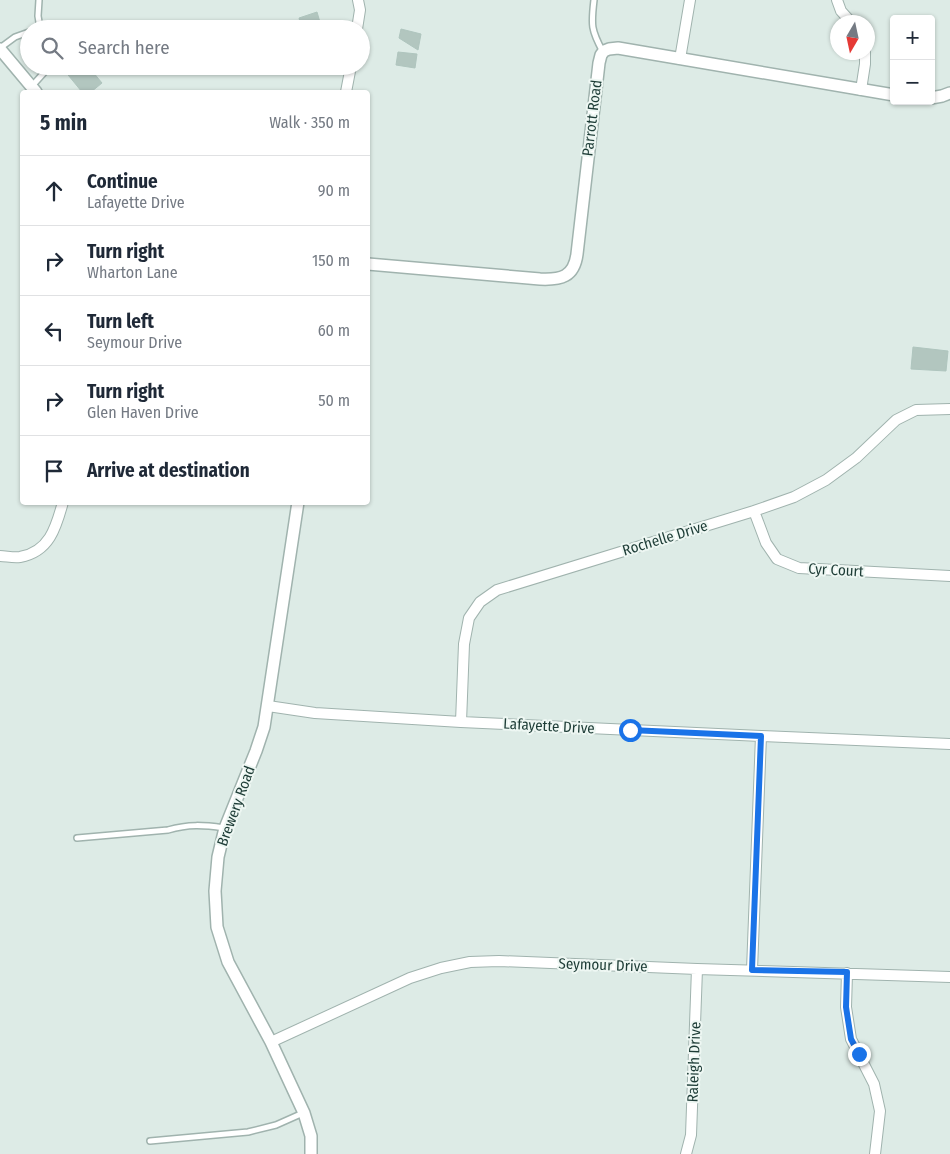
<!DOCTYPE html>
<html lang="en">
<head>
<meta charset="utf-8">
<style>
  :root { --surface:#fff; --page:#f6f6f7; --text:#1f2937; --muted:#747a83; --line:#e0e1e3 }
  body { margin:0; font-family:"Fira Sans Condensed",sans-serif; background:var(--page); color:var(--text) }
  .controls { position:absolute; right:15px; top:15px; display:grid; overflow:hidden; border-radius:5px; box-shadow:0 1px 4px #0004 }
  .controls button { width:45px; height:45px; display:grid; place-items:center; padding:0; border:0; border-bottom:1px solid var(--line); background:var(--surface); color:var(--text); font:25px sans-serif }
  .compass { position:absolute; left:830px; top:15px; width:45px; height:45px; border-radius:50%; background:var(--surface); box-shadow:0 1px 4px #0004; rotate:189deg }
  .stop { position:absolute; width:15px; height:15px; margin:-11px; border:4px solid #1a73e8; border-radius:50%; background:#fff }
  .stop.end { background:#1a73e8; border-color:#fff; box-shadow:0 1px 5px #0008 }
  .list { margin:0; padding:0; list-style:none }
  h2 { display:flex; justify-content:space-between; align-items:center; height:65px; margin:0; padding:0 20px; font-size:21px }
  h2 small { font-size:16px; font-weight:400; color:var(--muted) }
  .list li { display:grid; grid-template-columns:32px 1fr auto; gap:15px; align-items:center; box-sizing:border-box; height:70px; padding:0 20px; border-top:1px solid var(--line) }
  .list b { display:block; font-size:19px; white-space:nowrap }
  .list p { margin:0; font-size:16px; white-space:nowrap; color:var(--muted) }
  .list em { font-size:16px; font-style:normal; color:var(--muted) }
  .icon { flex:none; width:28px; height:28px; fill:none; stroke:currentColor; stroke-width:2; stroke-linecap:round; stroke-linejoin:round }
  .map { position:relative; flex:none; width:950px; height:1154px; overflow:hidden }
  .search { position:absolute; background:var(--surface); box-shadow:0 1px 4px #0004; left:20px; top:20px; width:350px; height:55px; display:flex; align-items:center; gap:12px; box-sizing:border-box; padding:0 18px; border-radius:28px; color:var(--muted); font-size:19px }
  .panel { position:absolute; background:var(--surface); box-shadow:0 1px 4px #0004; left:20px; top:90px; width:350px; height:415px; border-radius:5px }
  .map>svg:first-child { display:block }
  .building { fill:#b2c6bf; stroke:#afc5be }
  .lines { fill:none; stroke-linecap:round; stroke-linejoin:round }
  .service-casing { stroke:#a0b3ae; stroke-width:8 }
  .minor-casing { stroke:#a0b3ae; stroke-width:12 }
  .tertiary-casing { stroke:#a0b3ae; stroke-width:14 }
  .service { stroke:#fff; stroke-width:5 }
  .minor { stroke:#fff; stroke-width:10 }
  .tertiary { stroke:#fff; stroke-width:11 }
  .route { stroke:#1a73e8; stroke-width:6 }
  .labels { text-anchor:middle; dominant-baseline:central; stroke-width:4; stroke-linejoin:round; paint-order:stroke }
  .street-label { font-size:15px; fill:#1d3c36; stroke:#eef7f3 }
</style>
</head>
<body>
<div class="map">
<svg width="950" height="1154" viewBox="0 0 950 1154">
  <rect width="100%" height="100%" fill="#ddebe6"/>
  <path class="building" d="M317 12 322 29H302L299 18Z
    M401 29 421 34 418 50 399 38Z
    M398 52 417 54 415 68 396 65Z
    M68 66H88L102 83 91 92H82L64 70Z
    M913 347 948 351 946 371 911 369Z"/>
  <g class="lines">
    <g class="service-casing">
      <path id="service" d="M594 0C591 25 591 30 603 52
        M38 29 40 28 38 16 39 0
        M0 48 15 37 29 32
        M32 86 50 66
        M77 838 168 830C189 824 203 825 224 828
        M150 1141 248 1132 276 1125 303 1113"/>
    </g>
    <g class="minor-casing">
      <path id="minor" d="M837 0 841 11 851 22
        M357 29 360 10 358 0
        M680 59 690 0
        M861 90 865 64V52
        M346 92 351 66
        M754 511 766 543 777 559 799 568 950 576
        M0 556C6 556 13 558 20 557 49 552 56 528 63 502
        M268 706 315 713 461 722 761 736 950 744
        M461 722 464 644 469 618 480 602 497 590 754 511 794 497 826 480 856 458 896 420 916 410 950 409
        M752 970 761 736
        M847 973 846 1007 851 1039 874 1084 880 1111 875 1154
        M271 1042 410 978 441 968 470 962 499 961 697 969 950 977
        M686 1154 691 1135 697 969"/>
    </g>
    <g class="tertiary-casing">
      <path id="tertiary" d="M0 49 36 92
        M931 98 942 96 950 93
        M368 264 540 279C561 280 574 277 577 254L599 63 601 55 604 51 609 49 618 48 894 95
        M298 502 264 727 256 751 225 828 218 857 215 891 217 927 228 962 271 1042 304 1113 311 1136V1154"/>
    </g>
    <use href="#service" class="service"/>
    <use href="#minor" class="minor"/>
    <use href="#tertiary" class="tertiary"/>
  </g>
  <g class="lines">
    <path class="route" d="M630 730 761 736 752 970 847 972 846 1007 851 1039 859 1054"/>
  </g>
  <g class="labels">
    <g class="street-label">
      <text transform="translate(592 118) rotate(-83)">Parrott Road</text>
      <text transform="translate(665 538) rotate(-17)">Rochelle Drive</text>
      <text transform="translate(836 570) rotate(3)">Cyr Court</text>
      <text transform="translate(549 726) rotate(3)">Lafayette Drive</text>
      <text transform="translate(236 806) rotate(-70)">Brewery Road</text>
      <text transform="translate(603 965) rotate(2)">Seymour Drive</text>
      <text transform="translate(694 1062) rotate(-88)">Raleigh Drive</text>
    </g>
  </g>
</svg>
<div class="controls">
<button>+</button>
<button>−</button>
</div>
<svg class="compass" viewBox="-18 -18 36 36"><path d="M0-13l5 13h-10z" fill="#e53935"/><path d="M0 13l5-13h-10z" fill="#747a83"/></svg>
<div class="stop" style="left:630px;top:730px"></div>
<div class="stop end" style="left:859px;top:1054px"></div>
<div class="search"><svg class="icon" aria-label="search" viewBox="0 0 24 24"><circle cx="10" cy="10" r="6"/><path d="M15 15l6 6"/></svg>Search here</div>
<section class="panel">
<h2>5 min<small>Walk · 350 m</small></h2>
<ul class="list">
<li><svg class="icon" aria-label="ahead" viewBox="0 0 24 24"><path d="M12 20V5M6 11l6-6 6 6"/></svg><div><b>Continue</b><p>Lafayette Drive</p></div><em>90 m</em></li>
<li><svg class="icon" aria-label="right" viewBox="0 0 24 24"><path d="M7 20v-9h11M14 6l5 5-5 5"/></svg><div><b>Turn right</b><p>Wharton Lane</p></div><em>150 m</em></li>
<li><svg class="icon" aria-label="left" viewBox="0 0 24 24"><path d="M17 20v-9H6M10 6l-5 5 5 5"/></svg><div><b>Turn left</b><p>Seymour Drive</p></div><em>60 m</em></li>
<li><svg class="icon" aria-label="right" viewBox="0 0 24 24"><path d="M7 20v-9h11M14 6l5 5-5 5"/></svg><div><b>Turn right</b><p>Glen Haven Drive</p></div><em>50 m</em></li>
<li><svg class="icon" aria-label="arrive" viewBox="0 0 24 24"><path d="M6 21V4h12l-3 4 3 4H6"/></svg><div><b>Arrive at destination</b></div></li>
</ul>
</section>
</div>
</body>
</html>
